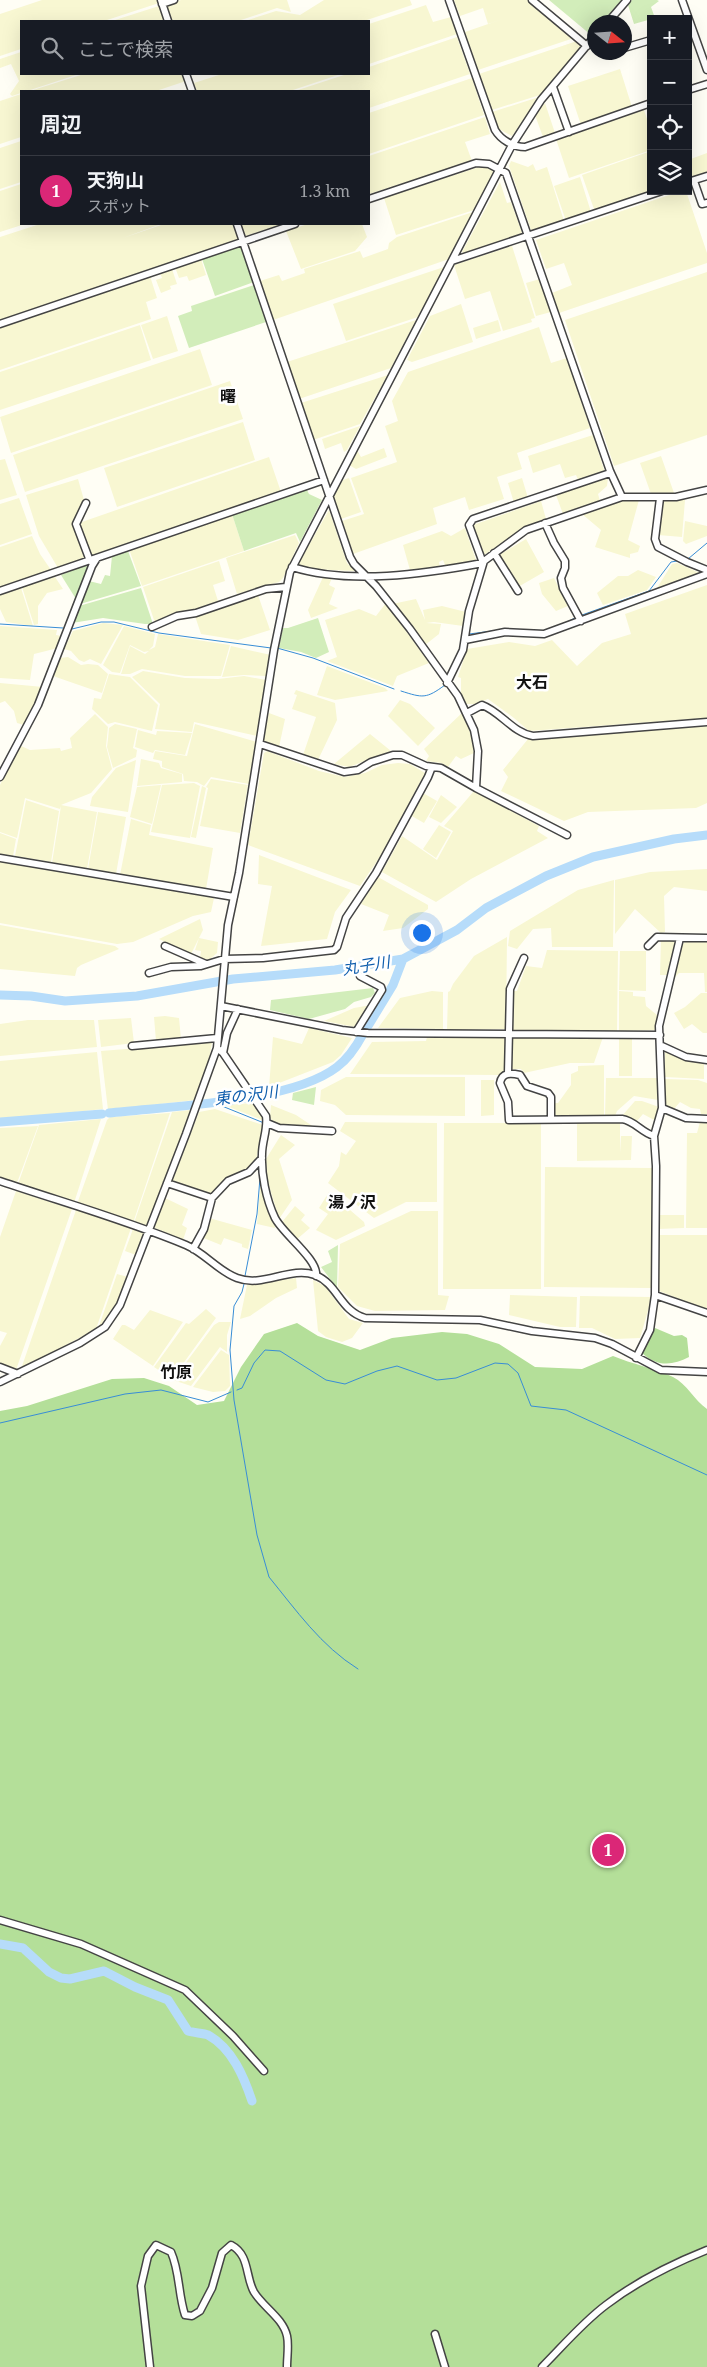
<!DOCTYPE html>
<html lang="ja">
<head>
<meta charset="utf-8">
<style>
  :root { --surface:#171b24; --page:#242831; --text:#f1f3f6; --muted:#9ea1a6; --line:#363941; --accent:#db2777 }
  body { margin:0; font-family:"Noto Serif","Noto Sans JP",serif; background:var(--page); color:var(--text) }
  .controls { position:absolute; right:15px; top:15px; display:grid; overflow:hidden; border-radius:0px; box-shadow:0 5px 20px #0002 }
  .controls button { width:45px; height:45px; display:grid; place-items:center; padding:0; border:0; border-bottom:1px solid var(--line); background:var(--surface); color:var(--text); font:25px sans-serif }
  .compass { position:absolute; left:587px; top:15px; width:45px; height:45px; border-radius:50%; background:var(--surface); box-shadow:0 5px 20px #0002; rotate:107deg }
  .you { position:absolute; left:421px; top:932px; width:18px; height:18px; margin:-12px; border:4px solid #fff; border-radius:50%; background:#1a73e8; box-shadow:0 0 0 8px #1a73e833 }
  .badge { display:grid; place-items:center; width:32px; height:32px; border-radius:50%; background:var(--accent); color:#fff; font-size:16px; font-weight:700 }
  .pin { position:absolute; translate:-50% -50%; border:2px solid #fff; box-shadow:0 1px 5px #0006 }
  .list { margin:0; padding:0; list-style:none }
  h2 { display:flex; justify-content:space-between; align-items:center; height:65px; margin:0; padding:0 20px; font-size:21px }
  h2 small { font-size:16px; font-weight:400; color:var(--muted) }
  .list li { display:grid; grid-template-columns:32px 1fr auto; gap:15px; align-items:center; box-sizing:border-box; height:70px; padding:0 20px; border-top:1px solid var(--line) }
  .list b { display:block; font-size:19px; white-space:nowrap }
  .list p { margin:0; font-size:16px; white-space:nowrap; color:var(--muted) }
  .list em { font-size:16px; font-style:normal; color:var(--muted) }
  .icon { flex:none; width:28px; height:28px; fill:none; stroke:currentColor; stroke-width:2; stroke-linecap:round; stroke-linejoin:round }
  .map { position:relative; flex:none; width:707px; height:2367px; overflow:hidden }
  .search { position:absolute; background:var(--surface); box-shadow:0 5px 20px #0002; left:20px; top:20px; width:350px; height:55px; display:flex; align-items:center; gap:12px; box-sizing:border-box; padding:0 18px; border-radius:0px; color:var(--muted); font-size:19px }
  .panel { position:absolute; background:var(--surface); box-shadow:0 5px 20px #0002; left:20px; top:90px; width:350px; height:135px; border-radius:0px }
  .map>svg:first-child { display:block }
  .farmland { fill:#f8f7d2 }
  .green { fill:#d2edba }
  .forest { fill:#b4df99 }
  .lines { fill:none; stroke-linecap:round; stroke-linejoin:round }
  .stream { stroke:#388dd6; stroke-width:1 }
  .river { stroke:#b6dcfa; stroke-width:9 }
  .minor-casing { stroke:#444; stroke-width:9 }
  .minor { stroke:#fff; stroke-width:6 }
  .labels { text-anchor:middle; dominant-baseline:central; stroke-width:5; stroke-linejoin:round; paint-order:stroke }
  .neighbourhood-label { font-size:16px; font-weight:bold; fill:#111; stroke:#fff }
  .water-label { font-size:16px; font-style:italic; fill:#105ead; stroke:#fff }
</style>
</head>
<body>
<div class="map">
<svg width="707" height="2367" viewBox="0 0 707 2367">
  <rect width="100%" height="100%" fill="#fffef5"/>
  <path class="farmland" d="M42 0H158L159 3 104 21H21V49L0 56V14Z
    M181 0H287L291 12 277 8 238 21H172L166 5Z
    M324 0H410L412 5 364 21H245L276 11 300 15Z
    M454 0H529L538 7 488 24 483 8 460 16Z
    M426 5 433 22 451 17 457 34 369 64V24Z
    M159 6 165 21H112Z
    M538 7 574 38 478 70 465 32Z
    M457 37 470 74 369 108V91H295L347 74H369V67Z
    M577 41 583 45 543 94 492 110 479 74Z
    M21 52V74H79L12 96 10 94 19 81 11 64 0 68V59Z
    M620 69 632 107 581 125 568 86Z
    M84 74H183L186 81 156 91H30Z
    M222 74H341L290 91H197L194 83Z
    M472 78 484 115 369 154V113Z
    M21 94V137L0 144V101Z
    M539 97 512 136 499 129 492 112Z
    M545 103 555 133 543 137 535 115Z
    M644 110 651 131V150L569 178 556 139Z
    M485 117 490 134 465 142 472 161 369 194V156Z
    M21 141V182L0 189V148Z
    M651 151V191H655L595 212 582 175Z
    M707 153V174L690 180 688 160Z
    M511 161 528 167 533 164 536 171 547 167 564 221 532 233 509 166Z
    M482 166 491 169 494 173 474 210 396 235 384 198Z
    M580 177 591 212 566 221 554 186Z
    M500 182 507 203 511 202 522 233 466 254 462 252Z
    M21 184V224H25L0 232V191Z
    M681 191H686L707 253V263L559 313 552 293 572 285 564 263 546 269 536 240Z
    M473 212 449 259 273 320 260 281 279 275 282 281 305 273 304 269 360 251 363 258 388 249 389 243 397 237Z
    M40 224H161L123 238 164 224H233L239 239 0 320V237Z
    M241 224H283L245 236Z
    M308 224H362L367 237 355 251 301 269 286 231Z
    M512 246 535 318 531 319 532 322 503 331 490 291 465 299 454 265Z
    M201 259 206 275 189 281 187 276 179 278 175 267Z
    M444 267 418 317 346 341 333 304Z
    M172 269 177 284 170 286 171 289 161 293 156 280 162 278 160 273Z
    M707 272V435L614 466 565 320Z
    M150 276 157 298 146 302 151 319 0 370V327Z
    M540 279 551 312 536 316 526 283Z
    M461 304 473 342 412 362 407 360 430 316Z
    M167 316 178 351 153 359 141 325Z
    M416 320 391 368 299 399 287 362Z
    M498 320 501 331 476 339 473 328Z
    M140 325 151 360 0 410V372Z
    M539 327 551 363 567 358 590 428 517 453 522 469 497 477 504 499 469 510 465 497 433 508 437 524 353 554 342 521 364 514 351 478 397 462 385 426 398 421 392 401 408 372Z
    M200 349 212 385 11 453 0 417Z
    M388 375 360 424 313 440 301 403Z
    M230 381 243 419 25 492 13 455Z
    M243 422 255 460 117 507 104 468Z
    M360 426 347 450 344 452 341 443 325 449 322 439Z
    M593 435 605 473 579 482 576 475 565 478 560 464 533 473 528 456Z
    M384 448 387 457 356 469 349 465 357 450 361 457Z
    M661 456 674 493 651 494 640 463Z
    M269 457 281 492 91 558 79 523Z
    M5 459 17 495 0 500V460Z
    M349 478 361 512 341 519 333 497 343 480Z
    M522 478 528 498 514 503 508 483Z
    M608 478 607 486 598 494 600 501 563 514 556 495Z
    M78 479 84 500 75 518 74 523 87 558 58 568 39 536 26 495Z
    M19 498 32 534 0 545V504Z
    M639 500 628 540 640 546 638 552 630 554V558L595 547 601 530 582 514 618 501Z
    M662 500H685L682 537 658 535Z
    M541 501 546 519 527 527 484 555 473 525Z
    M329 510 347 563 355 571 309 569 297 566Z
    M232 514 244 551 142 586 129 549Z
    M685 521 707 526V536L686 544 683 541Z
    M465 528 476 560 446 567 443 560 439 562 440 568 410 570 403 545 442 531 451 536Z
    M295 535 299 543 283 578 279 582 237 594 226 558Z
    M32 536 40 554 51 570 0 587V547Z
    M526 539 544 572 518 587 499 555Z
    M219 561 225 581 213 585 218 601 190 611 176 612 155 623 143 587Z
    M677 563 700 573 657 588 672 564Z
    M638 570 656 577 647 590 603 605 597 593 618 576H628Z
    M324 575 332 578 329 585 335 588 329 604 338 608 311 618 308 610Z
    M55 577 63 589 47 593 38 606V624L34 625 22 587Z
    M554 578 568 606 556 611 542 594 539 583Z
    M707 585V718L529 731 514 718 488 699 475 704H466L461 696V678L458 677 467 649 509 642 535 646 552 640 577 666 602 643 631 634 625 614Z
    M21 588 33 626 6 622 0 609V595Z
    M258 595 270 630 238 640 201 634 195 616Z
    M416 599 425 620 423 610 442 606 466 612 463 626 434 622 426 623 441 624 439 634 425 645 392 604Z
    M386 603 429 663 397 676 393 686 327 661 337 657 325 620 359 609 376 616Z
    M103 623 123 625 101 664 90 659 84 662 79 660 71 651 64 649 73 631Z
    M0 626 57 630 56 635 62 636 58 648 34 654 30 680 0 678Z
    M124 626 155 634 153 646 149 650 155 647 158 634 230 645 221 676H185L142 669 130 674H121L130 646 145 654 149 651 144 652 130 645 120 673 112 672 103 665Z
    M231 646 271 655 266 676 244 675 222 677Z
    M68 657 81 665 88 664 98 665 108 674 102 693 53 676 60 658Z
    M327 666 385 688 388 691 335 700 317 695Z
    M143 671 185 678 218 679 244 676 266 680 257 736 194 722 192 732 155 729 160 704 132 677Z
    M109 674 130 677 158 705 152 731 115 722 108 724 92 709 94 698 101 699Z
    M0 683 43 687 24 725 17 723 14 711 5 701 0 703Z
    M296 690 335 703 337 720 318 760 303 755 316 717 292 709 297 695 294 694Z
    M400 700 410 704 435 728 418 746 388 716Z
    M463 712 468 722 474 753 461 759 456 756 448 767 441 763 426 761 429 756 424 749Z
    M269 713 285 719 279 747 263 742Z
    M95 714 108 727 106 746 112 769 91 793 61 805 97 812 87 869 52 863 61 806 60 809 25 798 17 838 0 832V785L19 745 30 750 60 748 61 751 72 748 70 738Z
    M115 724 137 729 133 748 137 750 136 757 113 768 107 747 108 739 109 728Z
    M195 724 257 742 249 784 211 777 204 786 197 782 184 781 183 774 162 767V761L153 759 155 751 187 756Z
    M707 725V803L696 808 588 812 564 821 501 791 508 777 503 770 528 739Z
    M138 730 156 735 157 731 192 733 185 755 155 750 153 753 135 747Z
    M370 734 391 751 349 767 334 764Z
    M267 751 319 771 345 777 365 773 382 765 398 763 410 764 425 773 382 854 360 886 248 845 264 753Z
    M141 759 159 763 161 768 182 774V782L137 786Z
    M136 760 128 812 90 806 92 797 116 768Z
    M211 779 248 785 240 833 200 826 208 788 206 787Z
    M194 783 200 786 190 838 151 832 162 785Z
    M161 785 152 824 130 817 137 787Z
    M202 786 206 788 196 838 191 837Z
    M474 791 539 826 537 831 548 838 471 879 436 902 382 872 402 836 437 860 453 831 444 826Z
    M423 793 437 801 424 823 410 815Z
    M441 795 457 807 441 823 429 817Z
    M26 800 59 811 51 862 15 856Z
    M98 812 126 817 116 874 88 869Z
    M131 819 151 825 149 835 213 848 206 889 120 875Z
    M439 825 451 832 436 858 423 849Z
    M0 833 16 839 13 856 0 854Z
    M259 855 351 890 335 912 327 939 261 946 272 886 258 884Z
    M0 861 214 898 211 912 193 916 133 942 117 944 0 923Z
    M707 869V891L674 887 664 896 665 932 661 933 635 909 615 934V880L650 872Z
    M378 877 428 905V909L403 928 383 931 389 915 361 904Z
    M614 880 613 947H552L551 928 533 929 517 949 508 946 510 931 578 890Z
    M200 919 203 930 191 954 159 939Z
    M0 925 115 946 119 949 81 965 77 968 75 976 0 969Z
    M507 937 506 1029 447 1030 448 992 450 991 453 984 474 956Z
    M199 938 218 942 217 953 209 960 200 958 201 951 195 950Z
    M661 939 675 940 668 975H660Z
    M687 940 707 941V992H705L704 973H679L673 979 681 946Z
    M547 950 618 951 617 1031 511 1030 512 991H517L526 966 542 968Z
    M620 951H646V991L619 990Z
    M432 991 443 992V1029L378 1028 400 998Z
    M619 991 633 992V996L645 997 646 1006 657 1015 656 1030 619 1031Z
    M701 993H707V1033H703L692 1024 684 1029 674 1013 685 1007Z
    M371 1005 355 1027 324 1021 354 1008Z
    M165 1016 179 1018 181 1039 156 1041 154 1017Z
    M131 1018 134 1043 101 1047 98 1020Z
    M28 1020H94L97 1047 0 1056V1024Z
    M309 1028 352 1038 341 1055 333 1062 269 1087 273 1037 302 1044Z
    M427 1037H507L506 1069 500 1075 350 1074 372 1042 426 1041Z
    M603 1037 594 1063H570L524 1073 521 1069H511V1038Z
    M619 1037H632V1076H619Z
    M212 1042 208 1067 195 1100 108 1110 101 1051Z
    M665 1051 686 1059 704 1063V1079L665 1077Z
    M97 1052 103 1109 0 1120V1061Z
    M604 1065V1116H554V1103H558L571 1085V1074L578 1071V1066Z
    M346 1077H465V1116L346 1115 335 1105 320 1101 321 1090Z
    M606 1078H658V1100L634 1096 617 1111 615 1116H605Z
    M665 1079 698 1080 707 1083V1114H701L700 1109 691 1108 680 1102 674 1109 665 1105Z
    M481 1080H494V1115L481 1116Z
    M635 1101H642L659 1107 656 1121 643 1114 637 1121 621 1117Z
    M253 1103 263 1116 265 1121 224 1105Z
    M271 1105 296 1115 314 1127 275 1125 270 1117Z
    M215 1109 263 1125 256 1161 251 1167 227 1178 212 1195 172 1182 199 1112Z
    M191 1110 147 1226 134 1223 172 1112Z
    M170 1113 133 1223 77 1204 107 1120 110 1117Z
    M101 1119 74 1203 18 1184 39 1125Z
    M345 1122 437 1123V1202H406L374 1218 328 1183 339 1166 341 1152 346 1155 356 1141 340 1131Z
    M577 1122H620V1153L621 1136H632L631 1160 577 1161Z
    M700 1122H707V1228H686L687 1133H697Z
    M444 1123H541V1289H443Z
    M38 1126 17 1183 0 1178V1128Z
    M281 1135 295 1145 279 1159 292 1200 279 1219 267 1179 266 1159Z
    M545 1167 652 1168 651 1288 544 1287Z
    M263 1187 275 1225V1228L257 1224 260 1188Z
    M16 1191 72 1209 16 1370 0 1365V1346L7 1333 0 1331V1237Z
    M329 1192 364 1222 365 1226 336 1240 316 1230 328 1214 319 1208Z
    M165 1198 188 1209 182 1225 187 1228 183 1240 155 1228V1225Z
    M295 1206 305 1215 301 1220 310 1228 296 1240 282 1222Z
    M76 1210 131 1228 96 1329 21 1369Z
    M411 1211H438V1295L449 1296 445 1310 375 1311 357 1306 338 1287 340 1244Z
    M658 1215H684V1228L658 1229Z
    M209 1218 252 1230 248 1249 242 1247V1244L224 1238 221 1245 201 1237Z
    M133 1229 144 1233 136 1255 125 1251Z
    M659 1235H707V1310L659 1291Z
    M117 1274 128 1277 118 1303 108 1322 98 1329Z
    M296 1278 297 1288 276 1298 250 1316 240 1319 247 1285Z
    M313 1280 325 1286 349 1319 363 1323 352 1338 342 1342 326 1337 318 1331Z
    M510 1295 577 1297 576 1327H560L509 1315Z
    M580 1296 652 1297 640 1338 615 1339 592 1328H579Z
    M206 1309 216 1318 172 1379 154 1367 186 1323 189 1324Z
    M150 1310 183 1322 153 1366 113 1339 122 1325H125L134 1330Z
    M219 1322H231L227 1335V1352L220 1347 191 1386 173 1380 214 1325Z
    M221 1350 229 1355 230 1386 225 1391 213 1392 193 1387Z"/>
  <path class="green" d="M549 0H622L602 22H594V31L591 35Z
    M632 0H657L659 1 651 7 655 18 634 24 628 5Z
    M241 245 254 282 215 296 202 259Z
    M254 285 266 322 189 348 178 316 192 311 191 306Z
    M306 488 309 494 322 500 300 542 296 533 244 551 232 514Z
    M128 551 141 586 80 604 89 581 101 584 105 575 110 576 112 556Z
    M88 564 90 565 76 599 61 575Z
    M141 588 153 624H145L103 618 72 623 79 606Z
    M318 618 329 652 316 658 301 652 279 648 283 628H288Z
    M373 988 375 993 371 997 354 1002 345 1009 309 1019 270 1010 271 1000Z
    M316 1087 314 1105 292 1100 293 1093Z
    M338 1245 337 1288 321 1267 332 1262 328 1251Z"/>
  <path class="forest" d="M297 1323 318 1336 360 1350 392 1338 442 1332 467 1334 499 1344 535 1367 582 1369 613 1356C632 1364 654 1368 673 1377 687 1384 694 1400 707 1409V2367H0V1411L27 1406 112 1379 144 1378 169 1386 197 1405 224 1401 241 1367 264 1334Z
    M655 1328 674 1336 682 1335 687 1338 689 1357C672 1366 656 1367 641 1352L645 1335Z"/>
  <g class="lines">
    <path class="stream" d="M688 559 707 543
      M582 615 649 591 671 562 677 561
      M565 623 575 618
      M0 624 63 628
      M72 629 101 622H114L159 633 271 648
      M469 634 500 630
      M277 648 313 658 394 689
      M401 691C423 698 426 699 445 685
      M212 1102 264 1123
      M245 1276 257 1214 260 1178
      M244 1284 242 1292 234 1306 230 1350 234 1400 257 1535 269 1577C296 1610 321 1646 358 1669
      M237 1390 242 1388 254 1363 265 1350 280 1351 326 1380 345 1384 377 1371 397 1366 437 1380 456 1378 495 1363 508 1364 518 1373 531 1406 566 1410 707 1475
      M0 1423 125 1394 161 1390 208 1402 231 1392"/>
    <path class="river" d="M0 995 31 996 65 1001 137 996 233 979 335 970 403 959 457 930 486 908 546 876 593 857 674 839 707 835
      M368 1026 393 985 403 959
      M109 1113C169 1106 290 1103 337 1067 349 1058 356 1047 363 1034
      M0 1122 102 1114
      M0 1944 23 1948 49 1972 61 1978 70 1979 104 1971 135 1987 168 2000 188 2031C194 2033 203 2033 208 2035 232 2048 244 2077 252 2101"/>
    <g class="minor-casing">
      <path id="minor" d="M161 0 168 21
        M449 0 495 130C501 140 513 147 525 147L651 103
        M532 0 587 46
        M682 0 707 70
        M162 4 174 0
        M608 22 627 0
        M624 48 651 40
        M186 74 192 91
        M553 87 569 132
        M688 90 707 84
        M694 181 702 204 707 203
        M688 182 707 176
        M369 199 476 163 489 164 506 173 610 471 622 497
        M237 224 350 557 354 564 376 586 410 629 458 696 474 730 478 751 476 788 567 835
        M452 261 662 191
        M0 324 295 224
        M660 498 655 539 658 547 687 562 707 570
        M86 503 76 524 90 561
        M545 523 554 543 565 561V568L561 578 563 588 581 621
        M494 553 518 591
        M292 567C350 585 424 574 483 563L469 525 473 519 610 473
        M0 591 324 480
        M152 627 177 616 196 613 266 589 286 587
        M465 640 505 632 544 634 707 574
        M447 683 463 650 469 611 484 561 526 530 622 497H676L707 490
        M467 713 482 705C501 712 513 733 533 736L707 722
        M260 744 344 772 358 770 371 762 393 755H402L426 766 441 768 476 788
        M0 777 38 705 92 566 97 558
        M0 858 234 897
        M165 946 206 964
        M648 946 657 937 707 938
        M149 973 171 967 201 966 224 959 263 958 334 950 337 947 346 918 376 873 428 777 432 767
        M221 1006 342 1030 368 1033 660 1035
        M356 1032 382 990 381 987 360 976
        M132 1046 217 1038
        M662 1046 686 1057 707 1060
        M217 1048 223 1053 266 1116C268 1129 262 1141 262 1154 261 1174 266 1199 275 1218 283 1234 319 1260 316 1276
        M223 1053 227 1033 238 1009
        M508 1073 510 989 524 958
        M662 1108 686 1118 707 1119
        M551 1119V1097L548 1093 527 1086 520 1075C511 1073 502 1072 500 1083L508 1102 509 1120 622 1119C635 1121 641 1132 654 1136
        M267 1123 279 1128 332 1131
        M0 1181C62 1202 126 1220 186 1245 205 1253 218 1271 237 1278 263 1288 290 1266 315 1275 338 1284 340 1311 365 1318L480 1320 532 1331 595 1338 612 1344 661 1370 707 1372
        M167 1183 212 1198 228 1181 249 1172 262 1158
        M193 1249 204 1229 212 1198
        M655 1295 707 1313
        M636 1358 650 1330 655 1295 656 1166 654 1136 662 1108 659 1026 680 938
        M0 1367 18 1374
        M0 1382 80 1343 105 1327 120 1305 186 1134 217 1048 228 925 239 873 274 650 290 572 512 145 541 100 594 37
        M0 1920 81 1944 185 1990 233 2036 264 2071
        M435 2334 445 2367
        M150 2367 141 2286 148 2256 156 2245 171 2252C180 2272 178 2294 185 2315L192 2316 200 2311 212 2288 222 2253 231 2245C250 2255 245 2276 254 2292 263 2307 283 2318 287 2336 289 2345 287 2357 287 2367
        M542 2367C563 2346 582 2323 606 2305 636 2282 672 2264 707 2250"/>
    </g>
    <use href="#minor" class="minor"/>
  </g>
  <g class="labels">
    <g class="neighbourhood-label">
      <text x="228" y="396">曙</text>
      <text x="532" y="682">大石</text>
      <text x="352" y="1202">湯ノ沢</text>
      <text x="176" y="1372">竹原</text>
    </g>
    <g class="water-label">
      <text transform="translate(366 965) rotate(-9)">丸子川</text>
      <text transform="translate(246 1095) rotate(-7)">東の沢川</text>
    </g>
  </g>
</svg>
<div class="controls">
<button>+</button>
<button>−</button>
<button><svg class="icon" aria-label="locate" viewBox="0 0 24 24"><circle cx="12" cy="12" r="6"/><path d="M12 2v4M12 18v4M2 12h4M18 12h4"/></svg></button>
<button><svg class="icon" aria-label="layers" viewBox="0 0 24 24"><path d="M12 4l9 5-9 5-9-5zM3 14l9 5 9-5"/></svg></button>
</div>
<svg class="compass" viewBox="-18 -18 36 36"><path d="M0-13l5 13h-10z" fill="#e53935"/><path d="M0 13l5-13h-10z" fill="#9ea1a6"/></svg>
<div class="you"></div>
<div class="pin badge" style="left:608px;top:1850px">1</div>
<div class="search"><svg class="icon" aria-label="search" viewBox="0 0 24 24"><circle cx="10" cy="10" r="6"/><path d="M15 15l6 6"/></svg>ここで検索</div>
<section class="panel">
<h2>周辺<small></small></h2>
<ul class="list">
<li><span class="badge">1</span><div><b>天狗山</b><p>スポット</p></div><em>1.3 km</em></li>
</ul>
</section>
</div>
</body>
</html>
